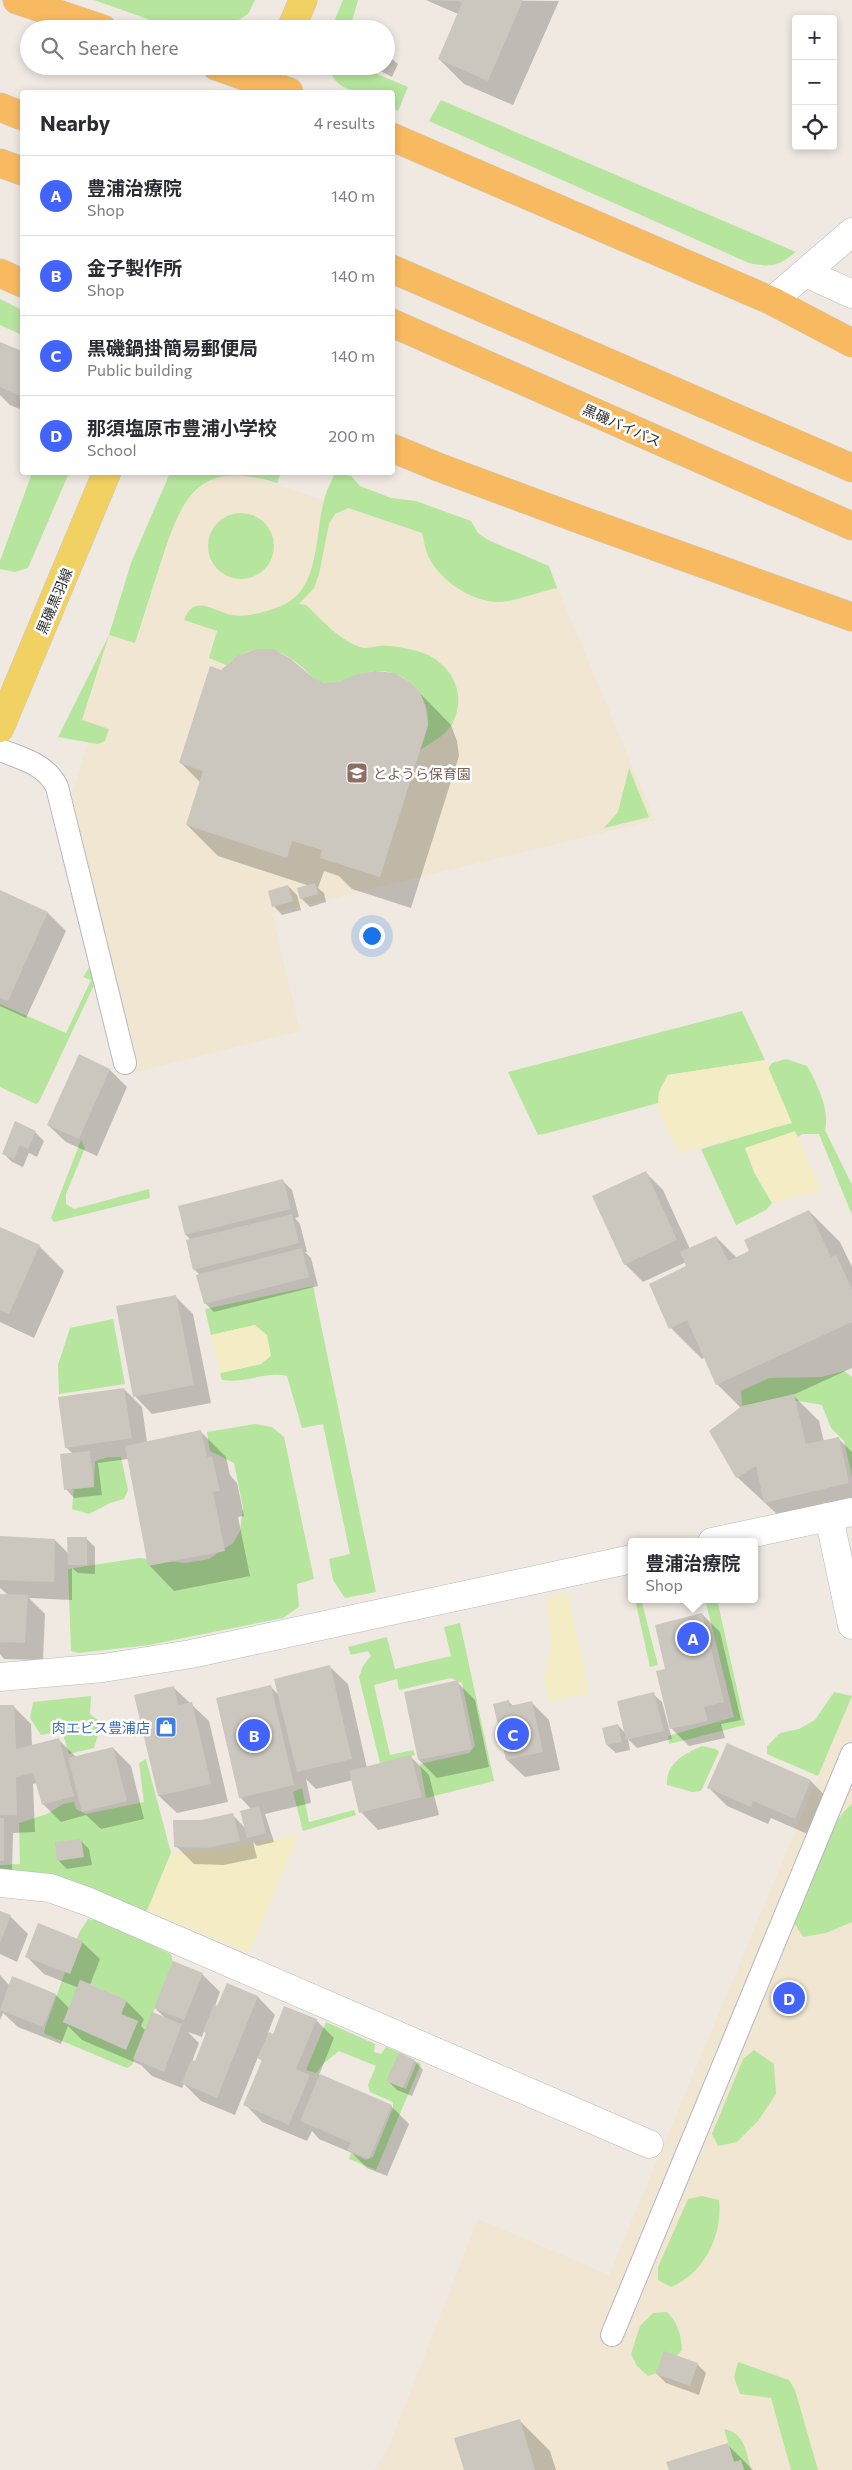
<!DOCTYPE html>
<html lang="en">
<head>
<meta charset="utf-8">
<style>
  :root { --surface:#fff; --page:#f2f2f3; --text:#2b2b33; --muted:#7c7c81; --line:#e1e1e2; --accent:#4264fb }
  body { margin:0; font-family:Commissioner,"Noto Sans JP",sans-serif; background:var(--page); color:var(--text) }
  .controls { position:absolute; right:15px; top:15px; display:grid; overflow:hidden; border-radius:5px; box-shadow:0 2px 8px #0003 }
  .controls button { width:45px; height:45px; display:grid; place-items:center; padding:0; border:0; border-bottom:1px solid var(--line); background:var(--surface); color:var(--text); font:25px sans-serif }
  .you { position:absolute; left:371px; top:935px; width:18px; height:18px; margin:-12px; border:4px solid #fff; border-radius:50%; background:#1a73e8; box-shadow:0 0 0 8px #1a73e833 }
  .badge { display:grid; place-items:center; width:32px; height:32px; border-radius:50%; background:var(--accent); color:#fff; font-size:16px; font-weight:700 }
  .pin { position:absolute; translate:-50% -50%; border:2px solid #fff; box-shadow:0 1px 5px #0006 }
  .popup { position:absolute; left:628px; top:1538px; width:130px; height:65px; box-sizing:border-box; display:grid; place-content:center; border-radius:5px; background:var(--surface); filter:drop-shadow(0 1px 4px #0005); font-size:16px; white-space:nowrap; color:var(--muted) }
  .popup b { font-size:19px; color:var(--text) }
  .popup::after { content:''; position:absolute; left:50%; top:100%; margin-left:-10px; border:10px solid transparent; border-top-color:var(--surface) }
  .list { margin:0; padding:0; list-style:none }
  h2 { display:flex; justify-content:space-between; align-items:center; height:65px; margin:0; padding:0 20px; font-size:21px }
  h2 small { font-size:16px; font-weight:400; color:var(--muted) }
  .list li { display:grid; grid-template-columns:32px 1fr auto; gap:15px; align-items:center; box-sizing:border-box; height:80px; padding:0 20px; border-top:1px solid var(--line) }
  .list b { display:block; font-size:19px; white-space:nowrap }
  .list p { margin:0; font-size:16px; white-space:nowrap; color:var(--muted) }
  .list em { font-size:16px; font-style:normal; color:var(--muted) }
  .icon { flex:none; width:28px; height:28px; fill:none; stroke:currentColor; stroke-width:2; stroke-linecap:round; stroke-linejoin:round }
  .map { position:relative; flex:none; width:852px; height:2470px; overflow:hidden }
  .search { position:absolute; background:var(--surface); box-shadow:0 2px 8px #0003; left:20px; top:20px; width:375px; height:55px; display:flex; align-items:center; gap:12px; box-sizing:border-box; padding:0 18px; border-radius:28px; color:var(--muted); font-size:19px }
  .panel { position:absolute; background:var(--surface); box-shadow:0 2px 8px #0003; left:20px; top:90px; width:375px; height:385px; border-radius:5px }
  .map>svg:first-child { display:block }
  .education { fill:#f0e6d1 }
  .green { fill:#b6e59e; fill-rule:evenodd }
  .sand { fill:#f3ecc5 }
  .shadow { fill:#0003; fill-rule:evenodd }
  .building { fill:#cbc7bf }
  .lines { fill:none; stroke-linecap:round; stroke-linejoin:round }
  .service-casing { stroke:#b4b7c1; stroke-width:24 }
  .minor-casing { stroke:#b4b7c1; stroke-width:29 }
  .tertiary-casing { stroke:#b4b7c1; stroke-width:29 }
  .primary-casing { stroke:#c9c9c9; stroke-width:29 }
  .trunk-casing { stroke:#c9c9c9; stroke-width:29 }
  .service { stroke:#fff; stroke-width:22 }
  .minor { stroke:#fff; stroke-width:28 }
  .tertiary { stroke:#fff; stroke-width:28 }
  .primary { stroke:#f2d163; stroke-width:28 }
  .trunk { stroke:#f8ba60; stroke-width:28 }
  .labels { text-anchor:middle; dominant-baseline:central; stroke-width:5; stroke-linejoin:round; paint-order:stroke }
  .street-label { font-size:14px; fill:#2e2e2e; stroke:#fff }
  .education-label { font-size:14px; fill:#785e54; stroke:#fff; text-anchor:start }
  .shop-label { font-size:14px; fill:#366cbe; stroke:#fff; text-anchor:end }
</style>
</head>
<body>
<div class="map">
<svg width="852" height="2470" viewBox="0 0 852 2470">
  <rect width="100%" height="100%" fill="#efe9e1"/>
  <path class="education" d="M190 473H242L553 577 655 820 272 913 300 1031 136 1072 69 804 88 742 58 737 109 635 136 643Z
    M852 1696V2470H374L388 2449 478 2219 609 2275Z"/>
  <path class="green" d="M94 0H255L248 14 223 29H176Z
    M343 0H358L350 29H331Z
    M328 66H358L408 87 398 111 393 108 392 92C366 92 337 97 328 66Z
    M441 100 796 252C778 266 772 268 749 263L429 121Z
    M0 299 22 310V335L0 325Z
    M32 473H69L28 568 15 572 0 569V561Z
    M170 473H281L277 483C200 459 183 494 162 559 153 587 144 615 135 643L109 635 82 720 109 729 105 741 98 744 58 737 109 635 131 563Z
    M335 473 351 476 360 486 391 498 416 501 471 521 478 533 488 540 549 566 557 588C541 591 525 598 508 601 479 607 441 583 428 556 425 549 424 540 422 533L348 508 335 514 329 524 319 574 314 588 299 604 306 605C322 620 339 640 360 647 368 650 378 645 386 646 395 646 404 648 413 650 447 657 470 690 452 724 446 735 431 743 420 750 423 742 427 732 428 724 430 695 406 670 377 671 359 672 343 685 325 683 314 682 308 672 301 666 275 644 252 643 226 665L209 658 217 631 184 620C194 593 213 611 232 615 248 618 273 610 287 603 320 585 315 532 324 501 326 491 331 482 335 473Z
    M208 546a33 33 0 1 1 66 0a33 33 0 1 1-66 0Z
    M629 768 649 817 604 828 618 812Z
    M92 963 95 983 39 1102 36 1104 0 1087V1004L66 1033 91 980 83 977Z
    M742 1011 765 1060 668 1075 659 1093 658 1103 548 1133 538 1135 508 1072Z
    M786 1059 807 1066C817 1083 830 1110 825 1130L852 1185V1215L819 1134H803L791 1140 754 1172 772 1203 766 1210 736 1225 701 1149 769 1129 761 1079 772 1063Z
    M81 1140 85 1148 66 1194V1204L74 1209 149 1189 150 1198 54 1222 51 1218Z
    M313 1286 376 1592 345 1598 333 1580 329 1559 350 1554 323 1424 302 1428 287 1376C265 1371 245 1384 222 1380L220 1373 261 1364 255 1325 211 1335 205 1309Z
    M113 1319 125 1384 59 1394 58 1365 70 1328Z
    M844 1371 852 1377V1477L844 1441 831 1428 822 1405 786 1399 742 1406 741 1391 769 1378 821 1377Z
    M255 1424 272 1427 284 1437 314 1579 297 1584 299 1607 283 1618 149 1645 79 1653 71 1651 68 1569 139 1558 186 1563 209 1559 233 1543 240 1531 243 1508 234 1463 210 1451 207 1432Z
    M108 1457H121L128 1490 124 1499 110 1503 89 1514 72 1509 74 1489 94 1487 95 1461Z
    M635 1599H644L642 1603 658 1665 650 1667Z
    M705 1599H717L745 1725 669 1744 668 1736 734 1717Z
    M460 1623 494 1781 426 1798 420 1764 469 1753 475 1746 462 1683 451 1678 399 1690 397 1679 374 1685 390 1755 413 1750 415 1755 380 1763 359 1677 363 1666 371 1656 368 1651 351 1655 348 1647 387 1637 395 1669 451 1656 444 1627Z
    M834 1692 852 1696 818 1776 767 1754V1746L780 1733 799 1729 815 1720Z
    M91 1696 90 1714 99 1721 100 1729 94 1748 69 1754 62 1731 41 1735 30 1718 33 1702Z
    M702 1746 716 1749 719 1752 701 1791 692 1792 667 1785C666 1763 684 1754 702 1746Z
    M146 1759 171 1853 147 1911 58 1877 10 1871 0 1868V1865L20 1864 19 1823 47 1814 63 1804 74 1802 76 1809 86 1814 144 1802 139 1763Z
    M302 1788 309 1822 354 1810 356 1815 303 1831 293 1792Z
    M852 1804V1922L826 1933 803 1937 795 1924C801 1895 829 1821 852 1804Z
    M88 1919 100 1921 171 1954 173 1963 132 2065 127 2068 45 2034 44 2031 79 1933ZM81 1980 126 2000 121 2014 138 2021 126 2049 63 2022Z
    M326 2022 375 2044 374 2052 381 2054 386 2047 399 2052 387 2081 406 2089 417 2062 421 2064 376 2170 349 2159 351 2153 366 2160 373 2157 393 2108V2102L370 2092 368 2085 376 2066 339 2051 324 2063 316 2073 306 2070Z
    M754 2050 774 2064 776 2094 758 2121 737 2142 718 2146 712 2134 743 2059Z
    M702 2196 719 2200C723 2235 704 2274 671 2287L658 2280V2267L688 2199Z
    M667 2312C678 2322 681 2335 682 2350L663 2371 648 2376 637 2366 631 2354 640 2326 653 2313Z
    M738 2362 789 2380 795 2390 818 2470H791L771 2398 740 2394 734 2377Z
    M724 2429C745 2433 746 2452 751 2470H744L741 2460 734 2462Z"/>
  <path class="sand" d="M765 1060 792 1123 680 1153C672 1137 655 1113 659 1094 660 1087 665 1081 668 1075Z
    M795 1131 821 1191 772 1203 754 1172 745 1148Z
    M255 1325 267 1335 271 1356 261 1364 220 1373 211 1335Z
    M568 1593 589 1693 549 1702 544 1678 551 1648 547 1598Z
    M299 1834 249 1953 147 1911 171 1853 231 1848Z"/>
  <path class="shadow" d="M426 0 559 1 513 105 464 84 439 59 458 14Z
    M386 54 398 64 392 77 371 66H386Z
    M0 343 22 353V410L10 405 0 395Z
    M221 671 311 678 324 684 410 683 451 725 457 741 459 756 411 908 352 889 339 876 324 871 318 888 324 893 326 902 310 907 301 898 310 886 218 856 187 825 201 783 181 763Z
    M288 886 297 895 301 910 282 915 274 906Z
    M0 891 48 913 66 931 26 1018 0 1006Z
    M110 1070 127 1087 97 1156 66 1142 48 1125Z
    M35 1132 44 1141 37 1157 29 1153 23 1167 12 1162 3 1153Z
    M646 1173 663 1190 690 1249 716 1237 737 1258 750 1252 809 1211 840 1242 852 1267V1368L793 1395 819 1421 824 1442 838 1438 852 1452V1513L791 1527 737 1477 711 1431 741 1408 717 1384 705 1357 702 1359 671 1328 688 1267 686 1262 643 1282 625 1264Z
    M283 1181 292 1190 299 1217 295 1218 300 1224 307 1252H305L311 1258 318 1286 214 1312 205 1303 200 1275 194 1269 191 1240 186 1235 179 1207Z
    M0 1228 39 1246 64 1271 34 1338 0 1322Z
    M175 1296 193 1314 211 1403 152 1414 135 1396Z
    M124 1389 142 1407 147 1442 201 1432 226 1457 230 1475 237 1483 244 1516 238 1517 250 1576 174 1591 149 1565 128 1459 98 1463 102 1495 74 1498 66 1489 73 1454 66 1447Z
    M0 1537 55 1540 69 1554 86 1538 95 1547V1574L78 1573 72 1568V1600L29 1598 45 1614 43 1660 4 1659 0 1654V1595H8L0 1588Z
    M702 1614 720 1632 741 1720 721 1724 725 1738 689 1746 669 1726 667 1669Z
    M330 1667 348 1684 367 1768 411 1757 429 1775 439 1815 378 1830 361 1812 353 1780 316 1789 306 1779 311 1803 265 1814 274 1842 257 1846 253 1842 257 1858 224 1865 194 1864 176 1846 202 1822 232 1814 245 1828 252 1810 241 1798 217 1699 270 1686 280 1696Z
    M457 1682 475 1700 489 1767 437 1778 419 1760Z
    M173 1687 209 1721 228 1802 177 1813 159 1796Z
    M653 1694 662 1702 672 1739 637 1748 628 1739 630 1750 616 1753 607 1745 618 1725 626 1734Z
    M509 1702 513 1706 531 1702 549 1720 560 1770 525 1777 507 1760Z
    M0 1706H13L31 1724 32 1746 58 1739 76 1757 113 1748 131 1766 144 1819 101 1829 86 1815 61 1822 43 1804 37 1783 33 1784 35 1832 13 1833 12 1870 0 1869Z
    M811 1781 828 1799 812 1836 771 1818 768 1824 727 1806 709 1788Z
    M80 1840 89 1849 92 1865 67 1869 58 1860Z
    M0 1912 10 1916 28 1934 17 1962 0 1954Z
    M82 1942 100 1959 90 1985 126 2001 144 2019 141 2026 146 2031 166 2019 155 2008 202 1974 220 1992 215 2006 218 2007 258 1997 275 2015 268 2033 274 2035 316 2020 334 2038 319 2075 391 2106 409 2124 387 2176 367 2168 352 2153 319 2139 312 2131 307 2141 262 2122 245 2104 263 2062 258 2057 235 2115 201 2101 184 2084 182 2088 152 2076 141 2065 82 2040 68 2026 61 2044 18 2027 3 2013 0 2020V1975L9 1985 56 1995 70 2009 79 1988 44 1974 26 1956ZM204 2031 207 2034 196 2063 192 2062 199 2043 188 2032 202 2037Z
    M415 2061 423 2070 412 2096 397 2090 388 2081Z
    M697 2364 706 2373 699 2395 666 2383 657 2374Z
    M519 2420 550 2451 556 2470H465Z
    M727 2444 753 2470H670Z"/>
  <path class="building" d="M456 0H523L488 81 438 59 462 3Z
    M0 342 22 351V397L0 387Z
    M256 649H273L291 659 312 677 324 683 339 682 355 675 375 671 394 673 410 682 420 692 426 709 428 725 380 877 320 858 322 850 292 841 287 858 186 825 203 771 179 763 210 666 221 670 237 656Z
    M315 883 318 894 300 899 297 888Z
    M288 885 293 901 272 907 268 891Z
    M0 890 48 912 8 1001 0 998Z
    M79 1054 110 1069 79 1139 47 1125Z
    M15 1121 36 1131 28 1149 20 1145 14 1159 2 1154Z
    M646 1171 677 1240 624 1265 592 1196Z
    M283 1179 291 1209 185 1235 178 1206Z
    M809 1210 831 1257 836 1255 852 1289V1322L716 1385 687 1320 669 1329 649 1284 686 1266 680 1252 716 1236 728 1261 749 1251 744 1240Z
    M292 1214 299 1243 193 1270 186 1240Z
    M0 1227 40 1245 9 1314 0 1310Z
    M302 1248 309 1277 204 1304 196 1275Z
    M176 1295 194 1385 133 1397 116 1306Z
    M124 1388 132 1438 65 1448 58 1397Z
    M794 1394 806 1444 839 1437 849 1483 764 1503 756 1466 736 1478 709 1431 742 1406Z
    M201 1430 207 1457 212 1456 220 1491 213 1492 225 1551 148 1566 125 1446Z
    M90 1451 94 1487 64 1490 60 1454Z
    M0 1536 55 1539 54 1582 0 1580Z
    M67 1537H87V1565H68Z
    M0 1594 28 1595 25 1643 0 1642Z
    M702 1613 724 1702 704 1707 708 1721 670 1729 656 1671 665 1669 655 1625Z
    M330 1665 352 1759 297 1772 274 1679Z
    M458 1680 472 1749 418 1760 404 1692Z
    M271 1685 294 1785 239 1798 216 1698Z
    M174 1686 178 1705 192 1702 211 1784 158 1796 134 1695Z
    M654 1692 664 1731 626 1740 617 1701Z
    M509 1700 510 1706 532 1701 543 1752 506 1760 493 1704Z
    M0 1705H14L16 1749 59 1738 74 1796 42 1805 33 1773 16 1777 17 1815H0Z
    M618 1724 622 1742 606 1745 602 1728Z
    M727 1743 811 1780 795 1819 753 1801 751 1807 707 1788Z
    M113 1747 127 1801 82 1812 68 1758Z
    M411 1755 422 1797 359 1813 349 1771Z
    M259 1806 266 1833 247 1838 240 1811Z
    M233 1813 240 1841 206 1848 174 1847 173 1820H201Z
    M0 1818H4V1861H0Z
    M81 1839 84 1857 57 1861 55 1842Z
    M0 1911 11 1915 0 1943Z
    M38 1923 83 1941 70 1974 25 1957Z
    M173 1961 203 1973 184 2020 154 2008Z
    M12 1976 56 1994 43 2027 0 2010Z
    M80 1980 127 2000 121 2014 138 2021 126 2050 63 2022Z
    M227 1983 258 1996 217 2098 182 2083 191 2060 195 2061 206 2033 203 2031 214 2004 217 2006Z
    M284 2006 317 2019 296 2069 310 2075 289 2125 243 2105 262 2060 257 2058 269 2032 273 2034Z
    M152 2012 182 2024 164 2072 133 2059Z
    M399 2052 415 2060 403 2088 386 2081Z
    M320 2074 392 2105 369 2159 347 2150 351 2143 300 2121Z
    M664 2351 698 2363 690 2386 656 2374Z
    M520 2419 535 2470H464L454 2438Z
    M728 2443 734 2462 741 2460 744 2470H669L666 2462Z"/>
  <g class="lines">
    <g class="service-casing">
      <path id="service" d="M0 750C23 759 46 764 57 787L125 1063
        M612 2335 852 1754"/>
    </g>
    <g class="minor-casing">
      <path id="minor" d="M806 273 852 294
        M772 301 852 232
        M829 1517 852 1625
        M0 1883 50 1888 89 1902 649 2144"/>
    </g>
    <g class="tertiary-casing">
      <path id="tertiary" d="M712 1542 852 1512
        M0 1677 103 1668 191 1654 632 1559"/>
    </g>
    <g class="primary-casing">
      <path id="primary" d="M291 29 303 0
        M264 92 275 66
        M0 728 107 472"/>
    </g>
    <g class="trunk-casing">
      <path id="trunk" d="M17 0 103 29
        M216 66 289 92
        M0 107 22 116
        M392 137 772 301 852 343
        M0 163 22 171
        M392 269 852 468
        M0 273 22 283
        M392 323 852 526
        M392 448 438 467 584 521 852 617"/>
    </g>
    <use href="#service" class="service"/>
    <use href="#minor" class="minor"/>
    <use href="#tertiary" class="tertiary"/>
    <use href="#primary" class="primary"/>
    <use href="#trunk" class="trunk"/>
  </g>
  <defs>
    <g id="school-square" transform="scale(1.125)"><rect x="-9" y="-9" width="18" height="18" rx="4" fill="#8d6e63" stroke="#fff"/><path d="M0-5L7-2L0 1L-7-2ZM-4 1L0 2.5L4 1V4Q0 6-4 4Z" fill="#fff"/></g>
    <g id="shop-square" transform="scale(1.125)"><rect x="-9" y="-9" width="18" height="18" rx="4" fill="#3f7fe0" stroke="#fff"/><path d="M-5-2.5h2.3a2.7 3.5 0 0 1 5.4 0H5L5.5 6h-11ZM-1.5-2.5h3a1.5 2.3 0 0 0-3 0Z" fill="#fff"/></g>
  </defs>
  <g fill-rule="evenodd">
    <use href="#school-square" x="357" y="773"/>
    <use href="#shop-square" x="166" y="1727"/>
  </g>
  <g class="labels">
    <g class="street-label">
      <text transform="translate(622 425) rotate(24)">黒磯バイパス</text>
      <text transform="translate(54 601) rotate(-67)">黒磯黒羽線</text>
    </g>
    <g class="education-label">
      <text x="373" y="773">とようら保育園</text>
    </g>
    <g class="shop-label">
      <text x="150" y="1727">肉エビス豊浦店</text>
    </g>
  </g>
</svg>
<div class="controls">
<button>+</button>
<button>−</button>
<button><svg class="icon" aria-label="locate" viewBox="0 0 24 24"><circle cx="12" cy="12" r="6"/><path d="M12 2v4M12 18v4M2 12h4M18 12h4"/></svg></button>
</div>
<div class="you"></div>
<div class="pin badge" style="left:693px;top:1638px">A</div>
<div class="popup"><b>豊浦治療院</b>Shop</div>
<div class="pin badge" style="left:254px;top:1735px">B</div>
<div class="pin badge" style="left:513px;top:1734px">C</div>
<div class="pin badge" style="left:789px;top:1998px">D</div>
<div class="search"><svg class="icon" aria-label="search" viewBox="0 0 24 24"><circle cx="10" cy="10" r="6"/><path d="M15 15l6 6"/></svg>Search here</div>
<section class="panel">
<h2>Nearby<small>4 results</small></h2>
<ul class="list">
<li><span class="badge">A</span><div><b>豊浦治療院</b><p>Shop</p></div><em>140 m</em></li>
<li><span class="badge">B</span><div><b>金子製作所</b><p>Shop</p></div><em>140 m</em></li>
<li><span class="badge">C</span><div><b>黒磯鍋掛簡易郵便局</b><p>Public building</p></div><em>140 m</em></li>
<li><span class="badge">D</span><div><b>那須塩原市豊浦小学校</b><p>School</p></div><em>200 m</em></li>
</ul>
</section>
</div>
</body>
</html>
